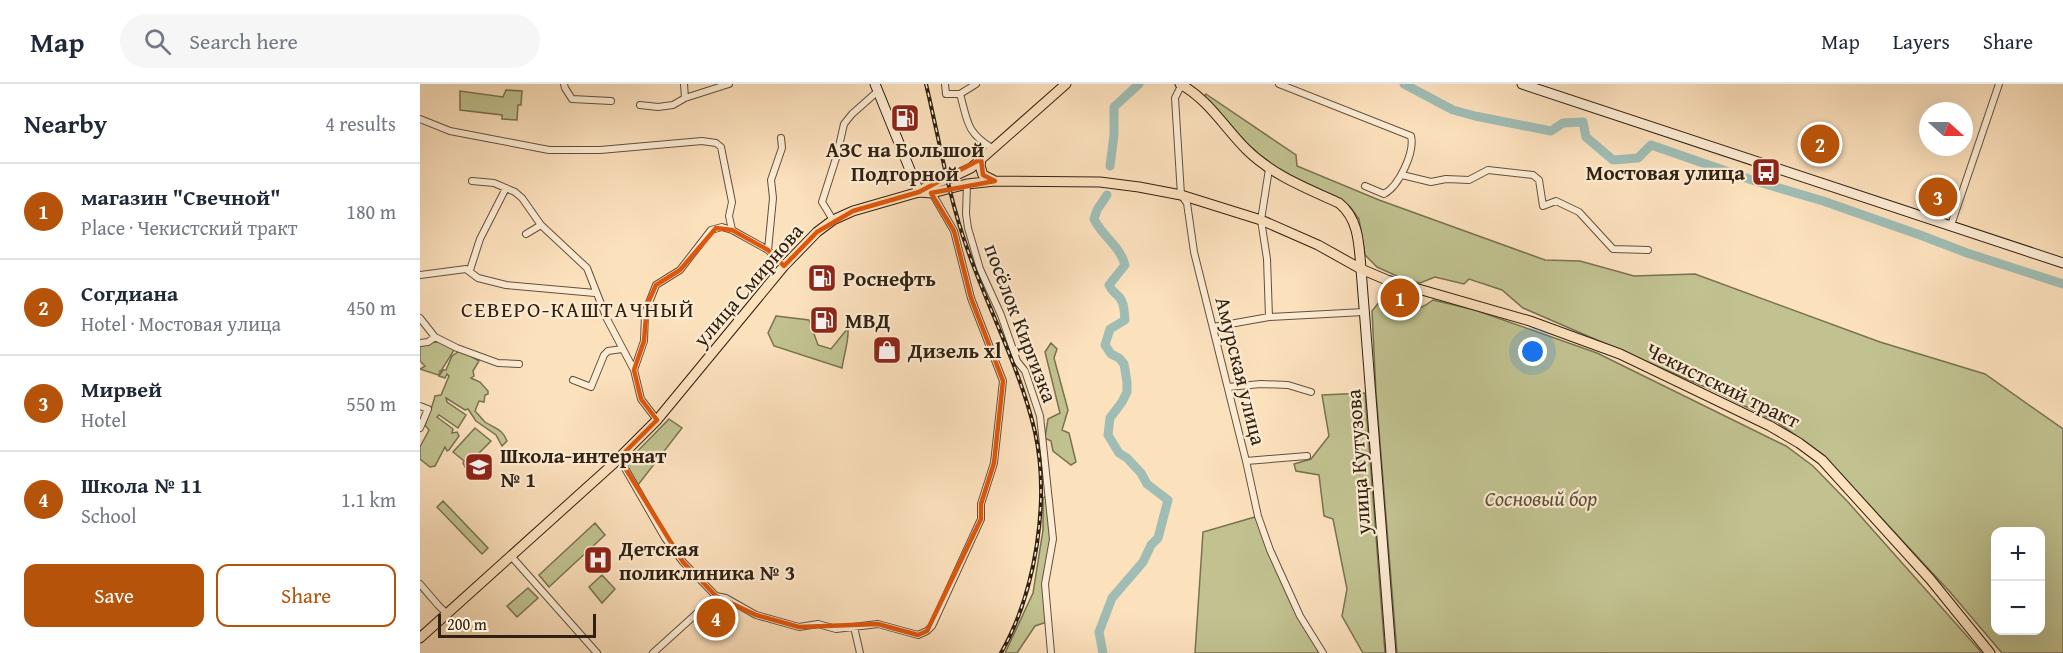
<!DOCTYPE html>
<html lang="en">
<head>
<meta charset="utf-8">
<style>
  :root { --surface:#fff; --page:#f6f6f7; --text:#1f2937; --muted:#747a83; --line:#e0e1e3; --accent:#b45309 }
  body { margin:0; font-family:"Gentium Book Plus",serif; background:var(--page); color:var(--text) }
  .controls { position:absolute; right:18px; bottom:18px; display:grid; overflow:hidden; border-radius:12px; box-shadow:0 6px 24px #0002 }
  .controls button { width:54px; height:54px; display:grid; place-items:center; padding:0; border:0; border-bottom:2px solid var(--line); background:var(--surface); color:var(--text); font:30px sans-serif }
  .compass { position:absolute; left:1499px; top:18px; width:54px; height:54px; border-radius:50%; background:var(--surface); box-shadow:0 6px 24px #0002; rotate:111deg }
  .scale { position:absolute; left:18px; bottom:15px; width:158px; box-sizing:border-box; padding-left:6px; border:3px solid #302112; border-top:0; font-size:16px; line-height:21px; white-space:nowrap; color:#302112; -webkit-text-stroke:4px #fdecd4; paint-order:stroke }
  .you { position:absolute; left:1113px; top:268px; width:21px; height:21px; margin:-15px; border:4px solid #fff; border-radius:50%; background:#1a73e8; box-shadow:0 0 0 9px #1a73e833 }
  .badge { display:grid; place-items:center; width:39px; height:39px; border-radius:50%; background:var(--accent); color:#fff; font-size:20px; font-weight:700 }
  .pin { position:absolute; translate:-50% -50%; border:3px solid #fff; box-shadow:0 2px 6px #0006 }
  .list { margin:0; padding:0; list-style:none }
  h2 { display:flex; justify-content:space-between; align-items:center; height:78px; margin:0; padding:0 24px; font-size:26px }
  h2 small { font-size:20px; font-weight:400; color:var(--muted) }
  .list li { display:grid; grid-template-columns:39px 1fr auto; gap:18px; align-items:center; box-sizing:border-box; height:96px; padding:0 24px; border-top:2px solid var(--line) }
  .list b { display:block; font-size:22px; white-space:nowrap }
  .list p { margin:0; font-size:20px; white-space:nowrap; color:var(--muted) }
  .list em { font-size:20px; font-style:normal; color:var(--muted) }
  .actions { display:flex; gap:12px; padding:18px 24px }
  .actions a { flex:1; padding:14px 0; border:2px solid var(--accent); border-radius:12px; text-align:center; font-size:21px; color:var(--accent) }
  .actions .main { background:var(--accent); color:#fff }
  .icon { flex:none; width:33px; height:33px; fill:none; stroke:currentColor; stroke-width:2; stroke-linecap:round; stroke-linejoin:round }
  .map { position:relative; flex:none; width:1643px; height:569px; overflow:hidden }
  header { display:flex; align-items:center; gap:36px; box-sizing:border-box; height:84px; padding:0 30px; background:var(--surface); border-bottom:2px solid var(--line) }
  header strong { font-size:28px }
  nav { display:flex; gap:33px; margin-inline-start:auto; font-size:21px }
  .search { width:420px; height:54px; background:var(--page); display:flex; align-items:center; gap:15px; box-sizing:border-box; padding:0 21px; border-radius:33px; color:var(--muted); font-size:22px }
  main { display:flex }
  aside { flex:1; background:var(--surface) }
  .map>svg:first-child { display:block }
  .green { fill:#c1c290; stroke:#787251; stroke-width:1.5; fill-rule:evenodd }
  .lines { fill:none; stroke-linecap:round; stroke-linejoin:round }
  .river { stroke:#9fbdb5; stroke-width:9 }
  .street-casing { stroke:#63513d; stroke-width:8 }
  .secondary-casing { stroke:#302112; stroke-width:11 }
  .primary-casing { stroke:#302112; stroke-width:11 }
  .street { stroke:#fdecd4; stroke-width:6 }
  .secondary { stroke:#fdecd4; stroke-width:9 }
  .primary { stroke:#fce1bd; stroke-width:9 }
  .rail-casing { stroke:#302112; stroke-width:4 }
  .rail { stroke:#fdecd4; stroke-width:1.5; stroke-dasharray:4.5; stroke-linecap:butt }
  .marked { fill:none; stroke:#df560c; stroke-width:4.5; stroke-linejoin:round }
  .labels { text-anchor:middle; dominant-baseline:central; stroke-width:4.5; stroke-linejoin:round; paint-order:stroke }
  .poi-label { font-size:21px; font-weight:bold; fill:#302112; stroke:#fdecd4; text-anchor:start }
  .street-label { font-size:21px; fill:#302112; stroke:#fdecd4 }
  .park-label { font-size:21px; font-style:italic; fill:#5c5138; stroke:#fdecd4 }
  .neighbourhood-label { font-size:22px; letter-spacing:1.5px; fill:#302112; stroke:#fdecd4 }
</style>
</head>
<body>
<header>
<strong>Map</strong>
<div class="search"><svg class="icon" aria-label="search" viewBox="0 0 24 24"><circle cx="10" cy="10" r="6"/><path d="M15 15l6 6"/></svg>Search here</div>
<nav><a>Map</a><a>Layers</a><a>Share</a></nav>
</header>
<main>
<aside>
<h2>Nearby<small>4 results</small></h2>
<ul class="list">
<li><span class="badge">1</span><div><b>магазин &quot;Свечной&quot;</b><p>Place · Чекистский тракт</p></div><em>180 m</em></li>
<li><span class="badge">2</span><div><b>Согдиана</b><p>Hotel · Мостовая улица</p></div><em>450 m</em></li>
<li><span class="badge">3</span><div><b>Мирвей</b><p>Hotel</p></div><em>550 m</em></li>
<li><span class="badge">4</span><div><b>Школа № 11</b><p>School</p></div><em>1.1 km</em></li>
</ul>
<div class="actions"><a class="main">Save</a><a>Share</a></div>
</aside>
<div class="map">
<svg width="1643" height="569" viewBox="0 0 1643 569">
  <rect width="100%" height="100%" fill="#fce1bd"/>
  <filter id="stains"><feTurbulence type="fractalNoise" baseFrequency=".00333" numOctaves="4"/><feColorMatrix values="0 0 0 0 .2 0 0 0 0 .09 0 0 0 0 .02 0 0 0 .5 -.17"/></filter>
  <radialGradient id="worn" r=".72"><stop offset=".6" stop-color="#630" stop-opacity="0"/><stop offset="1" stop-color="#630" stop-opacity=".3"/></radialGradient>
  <path class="green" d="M86 6 102 7 101 21H98L97 36 82 35V31L40 26V7L83 13Z
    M786 10 876 71 877 82 959 116 1125 176 1160 177 1214 192 1275 190 1460 258 1565 290 1643 345V569H1582L1530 508 1402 370 1357 338 1292 306 1103 224 1082 206 1049 195 1044 200 1015 193 1000 199 979 193 957 183 945 171 939 135 931 124 919 115 862 89 828 64 783 14ZM1576 448H1620V546H1576Z
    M1013 216 1055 226 1177 269 1366 362 1393 382 1428 418 1562 569H977L956 309 952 227 960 217C983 224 991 233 1013 216Z
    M356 232 389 236 398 261 411 265 428 244C429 258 424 270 422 284L354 262 348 249Z
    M18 258 36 263 21 287H19L21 288 18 291 0 285 5 282 0 277V259Z
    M631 259 637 265 634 274 648 326 642 346 649 349 656 378 651 381 633 367 631 357 625 354 628 335 640 329 625 268Z
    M41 266 59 277 53 287 54 292 51 294 60 298 68 307V310L65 311 64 318 59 317 55 327C58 330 62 335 65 338 74 344 83 345 87 357L82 362 76 351 56 337 48 325 45 326 26 314 27 318 46 331 38 344 19 331 17 333 33 345 32 349 37 348 39 352 29 366 27 367 25 363 15 382 10 383 0 375V363L9 346 5 341C8 333 13 321 15 312L21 311 29 292 27 290 25 294 19 292 23 286H26L32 272Z
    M945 309 965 569H943L922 532 927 505 913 435 904 432 899 391 876 387 874 380 891 375 909 352 902 311Z
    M249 335 262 344 218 401 205 380Z
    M55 344 71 357 45 383 43 379 44 377 33 368Z
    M626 412 631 456 628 477 627 538 615 542 597 569H585L613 509 623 446V414Z
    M23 417 68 464 62 470 17 423Z
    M835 433 901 569H775L783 448Z
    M175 439 185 451 129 503 119 491Z
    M182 491 195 505 182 519 169 503Z
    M108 504 118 514 97 533 87 522Z"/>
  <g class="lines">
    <path class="river" d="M984 0 1033 26 1055 32 1131 47 1143 39 1163 38 1166 53 1193 76 1218 74 1231 61 1332 96 1403 117 1500 151 1547 169 1643 200
      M690 82 694 51V23L719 0
      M683 569 679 548 692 514 723 478 731 461 738 454 748 416 727 400 721 389 707 374 699 369 688 351 690 334 702 318 707 308V298L704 280 699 274 691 270 685 261 690 245 705 236C704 229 705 220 700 214 696 209 692 208 689 201L705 181C700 162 682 152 674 135L677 126 687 111"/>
    <g class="street-casing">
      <path id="street" d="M144 0 145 4 152 15 191 17
        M264 0 265 14
        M525 0 526 10H540L556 0
        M762 0 755 14 761 111 767 119 774 168 826 377 838 432 850 466 880 532 903 569
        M859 0 991 52C995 68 979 102 964 110L945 102
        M540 10C548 38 546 48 572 64
        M220 21 238 23 253 21 265 14 309 0
        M0 35 30 47 129 66H180L282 57 296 59 301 63 312 118 309 132 312 146 348 166 364 182
        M849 85 841 136 847 175 849 233
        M982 91 1011 98 1026 95 1049 96 1068 86 1113 91 1119 96 1123 122 1136 117 1159 128 1193 165 1228 166
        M52 97 74 99 95 108 102 114 121 141 167 184 187 235 214 286 221 315 237 336
        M547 100 546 130 548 144 560 185 581 231 597 277 605 287 620 332 633 455 625 500 631 569
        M413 136 402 118 417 71 424 40 432 30 458 7
        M1531 141 1579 0
        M106 150 121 141
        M348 166 353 114 351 96 362 64 361 54
        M50 186 60 155 86 104
        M0 191 46 185 58 194 86 201 175 209
        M0 234 15 253
        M793 243 849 233 944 228
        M0 259 8 258 15 253 37 264 78 279 99 280
        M214 286 224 257 225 229 236 201 260 186 291 146 302 143 312 146
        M153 296 171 303 184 271 188 267 202 265
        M808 303 841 300 868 301 891 308
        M0 322 8 325 0 344
        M199 374 245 454 263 478 296 512 233 569
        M826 377 887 372
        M91 472 177 569
        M0 500 18 521 27 530
        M296 512 306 514 336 531 379 543 398 540 416 545 458 540 498 551 507 547 512 542 561 435V420L574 379 583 297 551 214 534 147 512 109
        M434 543 440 569"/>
    </g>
    <g class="secondary-casing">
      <path id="secondary" d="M455 0 499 108
        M1102 0 1643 179
        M941 185 971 569"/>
    </g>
    <g class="primary-casing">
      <path id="primary" d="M760 0C788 15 804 43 826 65 852 91 886 104 919 119 939 135 939 161 941 185
        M561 75 560 82 563 91 573 96
        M499 108 509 101 528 95 551 84 646 0
        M0 554 192 381 237 336 364 182 397 148 413 136 433 127 499 108 512 109 547 100 575 97 680 98 719 103 761 111 841 136 898 161 941 185 967 196 1110 237 1200 270 1350 342 1379 359 1402 376 1510 495 1570 569"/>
    </g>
    <use href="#street" class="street"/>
    <use href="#secondary" class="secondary"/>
    <use href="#primary" class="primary"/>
    <g class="rail-casing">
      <path id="rail" d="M506 0C519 54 528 111 547 164 568 225 600 284 615 348 630 416 616 508 581 569"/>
    </g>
    <use href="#rail" class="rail"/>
  </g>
  <path class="marked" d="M561 75 563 91 575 97 511 109 534 147 551 214 583 297 574 379 561 420V435L507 547 498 551 458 540 379 543 336 531 296 512 263 478 199 374 237 336 221 315 214 286 224 257 227 221 236 201 260 186 296 144 312 146 348 166 364 182 397 148 433 127 499 108Z"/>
  <defs>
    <g id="fuel-square" transform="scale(1.5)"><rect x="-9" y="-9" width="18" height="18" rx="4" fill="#8f2418" stroke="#fdecd4"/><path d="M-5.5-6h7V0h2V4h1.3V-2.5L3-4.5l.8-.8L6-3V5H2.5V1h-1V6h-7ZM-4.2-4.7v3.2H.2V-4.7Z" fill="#fff"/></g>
    <g id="bus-square" transform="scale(1.5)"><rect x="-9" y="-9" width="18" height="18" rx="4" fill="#8f2418" stroke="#fdecd4"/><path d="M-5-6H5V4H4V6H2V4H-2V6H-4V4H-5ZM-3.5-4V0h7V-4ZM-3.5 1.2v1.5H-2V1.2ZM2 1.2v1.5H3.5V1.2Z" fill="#fff"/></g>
    <g id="shop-square" transform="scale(1.5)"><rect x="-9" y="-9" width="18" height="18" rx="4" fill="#8f2418" stroke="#fdecd4"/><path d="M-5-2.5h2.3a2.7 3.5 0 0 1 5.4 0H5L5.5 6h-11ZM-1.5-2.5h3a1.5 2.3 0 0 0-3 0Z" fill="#fff"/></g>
    <g id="school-square" transform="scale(1.5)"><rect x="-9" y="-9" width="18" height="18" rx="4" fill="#8f2418" stroke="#fdecd4"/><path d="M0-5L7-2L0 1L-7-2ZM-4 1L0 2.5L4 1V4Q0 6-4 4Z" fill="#fff"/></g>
    <g id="hospital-square" transform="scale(1.5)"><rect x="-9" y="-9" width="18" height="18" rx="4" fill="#8f2418" stroke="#fdecd4"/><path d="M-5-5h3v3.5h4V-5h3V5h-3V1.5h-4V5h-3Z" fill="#fff"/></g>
  </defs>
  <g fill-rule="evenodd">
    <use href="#fuel-square" x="485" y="34"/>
    <use href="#bus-square" x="1346" y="88"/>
    <use href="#fuel-square" x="402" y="194"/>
    <use href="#fuel-square" x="404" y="236"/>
    <use href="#shop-square" x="467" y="266"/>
    <use href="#school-square" x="59" y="383"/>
    <use href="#hospital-square" x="178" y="476"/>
  </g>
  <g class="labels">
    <g class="poi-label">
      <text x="485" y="65" text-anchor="middle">АЗС на Большой<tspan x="485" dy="24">Подгорной</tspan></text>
      <text x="1325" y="88" text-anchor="end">Мостовая улица</text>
      <text x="423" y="194">Роснефть</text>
      <text x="425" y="236">МВД</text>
      <text x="488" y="266">Дизель xl</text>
      <text x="80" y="371">Школа-интернат<tspan x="80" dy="24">№ 1</tspan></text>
      <text x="199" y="464">Детская<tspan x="199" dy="24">поликлиника № 3</tspan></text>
    </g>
    <g class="street-label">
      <text transform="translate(328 201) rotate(-49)">улица Смирнова</text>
      <text transform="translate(601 239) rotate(69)">посёлок Киргизка</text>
      <text transform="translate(821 287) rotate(76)">Амурская улица</text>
      <text transform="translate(1303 301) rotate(26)">Чекистский тракт</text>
      <text transform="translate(938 378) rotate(-94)">улица Кутузова</text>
    </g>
    <g class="park-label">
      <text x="1121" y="414">Сосновый бор</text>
    </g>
    <g class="neighbourhood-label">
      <text x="158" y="225">СЕВЕРО-КАШТАЧНЫЙ</text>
    </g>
  </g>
  <rect width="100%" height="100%" filter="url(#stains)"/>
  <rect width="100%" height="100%" fill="url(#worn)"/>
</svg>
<div class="controls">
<button>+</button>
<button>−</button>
</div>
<svg class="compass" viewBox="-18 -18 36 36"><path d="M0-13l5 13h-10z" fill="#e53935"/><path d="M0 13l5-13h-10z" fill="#747a83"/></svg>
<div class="scale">200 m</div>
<div class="you"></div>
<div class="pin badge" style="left:980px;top:214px">1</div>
<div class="pin badge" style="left:1400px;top:60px">2</div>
<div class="pin badge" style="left:1518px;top:113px">3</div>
<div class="pin badge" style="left:296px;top:534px">4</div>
</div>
</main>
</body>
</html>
